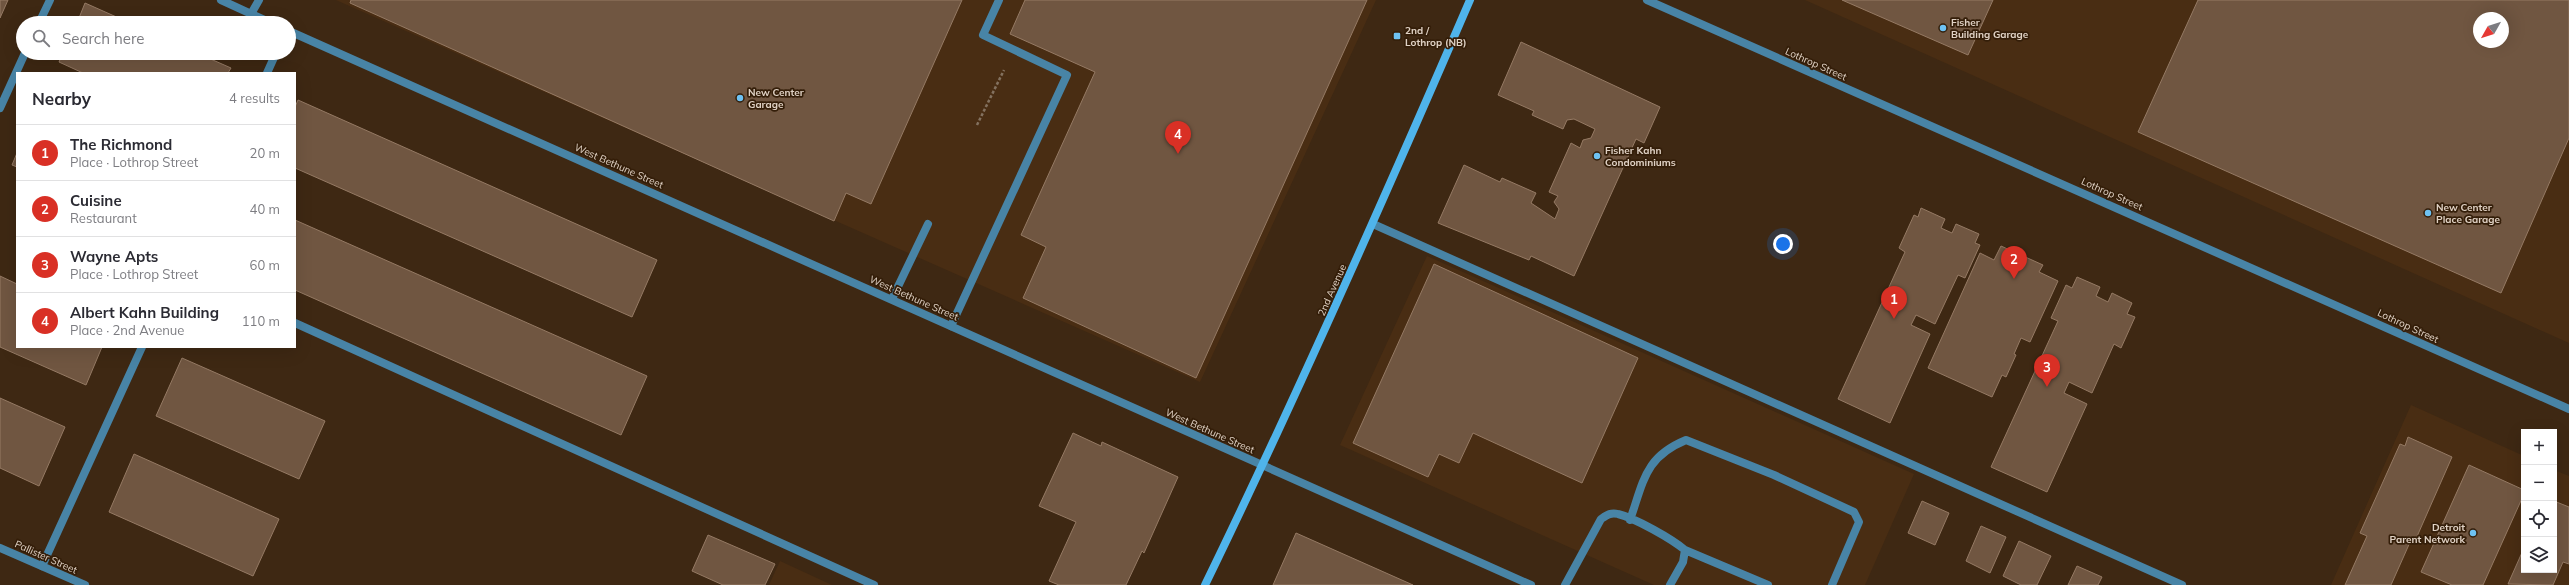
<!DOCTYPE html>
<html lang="en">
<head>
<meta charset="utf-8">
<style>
  :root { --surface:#fff; --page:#f7f7f7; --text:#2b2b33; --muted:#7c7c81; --line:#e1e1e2; --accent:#d93025 }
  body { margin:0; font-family:Mulish,sans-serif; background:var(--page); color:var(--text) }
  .controls { position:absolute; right:12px; bottom:12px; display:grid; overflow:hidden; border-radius:0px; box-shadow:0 4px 16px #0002 }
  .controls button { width:36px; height:36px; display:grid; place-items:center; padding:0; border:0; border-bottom:1px solid var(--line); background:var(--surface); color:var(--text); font:20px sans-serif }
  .compass { position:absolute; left:2473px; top:12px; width:36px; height:36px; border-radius:50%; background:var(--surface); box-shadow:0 4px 16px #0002; rotate:231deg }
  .you { position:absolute; left:1783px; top:244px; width:14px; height:14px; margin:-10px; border:3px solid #fff; border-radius:50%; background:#1a73e8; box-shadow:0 0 0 6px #1a73e833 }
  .badge { display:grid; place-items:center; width:26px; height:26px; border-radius:50%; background:var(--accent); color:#fff; font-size:13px; font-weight:700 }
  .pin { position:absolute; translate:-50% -33px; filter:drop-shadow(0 1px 2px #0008) }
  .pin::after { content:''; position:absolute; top:21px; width:14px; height:12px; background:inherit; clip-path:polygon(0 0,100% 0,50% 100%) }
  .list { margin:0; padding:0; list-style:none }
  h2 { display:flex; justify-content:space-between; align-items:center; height:52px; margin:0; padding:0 16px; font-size:17px }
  h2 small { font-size:13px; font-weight:400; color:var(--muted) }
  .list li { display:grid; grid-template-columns:26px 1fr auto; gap:12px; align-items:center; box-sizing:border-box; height:56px; padding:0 16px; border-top:1px solid var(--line) }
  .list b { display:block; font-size:15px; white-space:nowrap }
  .list p { margin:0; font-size:13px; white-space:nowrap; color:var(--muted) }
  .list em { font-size:13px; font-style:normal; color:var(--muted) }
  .icon { flex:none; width:22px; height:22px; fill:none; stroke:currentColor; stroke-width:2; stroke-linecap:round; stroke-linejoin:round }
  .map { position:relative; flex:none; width:2569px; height:585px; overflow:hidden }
  .search { position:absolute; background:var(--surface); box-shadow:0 4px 16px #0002; left:16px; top:16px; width:280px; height:44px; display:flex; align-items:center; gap:10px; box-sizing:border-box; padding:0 14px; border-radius:22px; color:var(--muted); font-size:15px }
  .panel { position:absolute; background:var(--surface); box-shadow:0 4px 16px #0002; left:16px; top:72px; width:280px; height:276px; border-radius:0px }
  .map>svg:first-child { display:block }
  .built { fill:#492d13; fill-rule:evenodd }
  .building { fill:#705641; stroke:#957a64; fill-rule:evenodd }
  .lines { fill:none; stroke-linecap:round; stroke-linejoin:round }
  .path { stroke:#83715f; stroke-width:2.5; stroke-dasharray:3 2; stroke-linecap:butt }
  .lane { stroke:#4884a6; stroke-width:8 }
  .street { stroke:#4884a6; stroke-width:8 }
  .secondary { stroke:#4fb4eb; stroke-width:8 }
  .poi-dot { fill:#6ec2f3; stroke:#341e09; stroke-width:1.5 }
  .labels { text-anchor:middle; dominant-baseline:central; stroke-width:3.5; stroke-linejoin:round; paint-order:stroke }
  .poi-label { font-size:10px; font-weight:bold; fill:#e0d2c5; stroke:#341e09; text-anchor:start }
  .street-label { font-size:10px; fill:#e0d2c5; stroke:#341e09 }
</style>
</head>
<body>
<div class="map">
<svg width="2569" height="585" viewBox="0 0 2569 585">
  <rect width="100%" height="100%" fill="#3e2813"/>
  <path class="built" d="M336 0H1376L1200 382Z
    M1805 0H2569V343ZM2479 18H2503V42H2479Z
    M1427 256 1914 474 1865 585H1654L1340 445Z
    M2411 405 2524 456V570H2554V470L2569 476V585H2331Z
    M780 561 832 585H769Z"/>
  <path class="building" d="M0 0H8L0 18Z
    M351 0H962L871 204 846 193 834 221 350 3Z
    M1025 0H1367L1196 378 1023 298 1046 247 1021 235 1095 72 1010 34Z
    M1842 0H1993L1968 55Z
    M2198 0H2569V138L2501 293 2138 132ZM2479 18H2503V42H2479Z
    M85 3 130 23H77Z
    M1521 42 1660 107 1644 143 1636 139 1574 276 1531 256 1529 260 1438 223 1464 165 1500 182 1502 178 1536 193 1531 203 1555 219 1559 209 1554 202 1558 196 1549 192 1571 143 1580 148 1583 140 1591 138 1595 129 1574 119 1567 120 1563 129 1532 115 1534 111 1498 95Z
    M63 53H197L231 68 228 73H83L59 62Z
    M298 100 657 260 632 317 295 168V107Z
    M17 153V167L12 165Z
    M1921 208 1945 219 1941 228 1952 233 1956 224 1979 234 1975 243 1980 245 1965 278 1958 275 1935 324 1916 315 1911 325 1930 334 1890 423 1838 399 1905 252 1899 248 1914 215 1918 217Z
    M295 220 647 376 621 435 295 290Z
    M2001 246 2043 265 2039 272 2058 281 2030 342 2021 338 2014 354 2016 355 2006 377 2002 375 1992 397 1928 368 1980 253 1994 260Z
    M1434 264 1638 358 1582 483 1473 433 1459 463 1439 454 1428 477 1353 443Z
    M0 276 17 284V347H102L86 385 0 347Z
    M2077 277 2100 287 2096 296 2108 302 2112 293 2132 303 2127 314 2135 317 2121 348 2114 344 2092 393 2069 382 2064 393 2087 404 2047 492 1991 467 2058 321 2051 318 2066 285 2072 288Z
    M182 358 325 421 299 479 156 416Z
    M0 398 65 427 39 486 0 468Z
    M1073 433 1101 446 1102 442 1178 477 1144 553 1142 551 1126 585H1059L1049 581 1076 522 1039 506Z
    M2408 437 2452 457 2415 541 2411 540 2391 585H2345L2367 536 2360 533 2400 444 2405 446Z
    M134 454 279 519 253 576 109 512Z
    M2469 465 2524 490V494L2483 585H2452L2421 572Z
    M1922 501 1949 513 1935 545 1908 533Z
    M2554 501 2569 507V564L2563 562 2553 585 2508 584 2524 548V570H2554Z
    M1981 526 2006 537 1990 573 1966 561Z
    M1296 533 1413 585H1273Z
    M708 535 775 564 765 585H723L692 571Z
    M2019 541 2051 556 2037 585H2021L2003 576Z
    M2077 566 2102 577 2098 585H2068Z"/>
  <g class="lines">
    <path class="path" d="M977 125 1004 70"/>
    <path class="lane" d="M251 14 259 0
      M39 23 50 0
      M267 73 276 53
      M0 108 25 53
      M1373 224 2182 585
      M892 299 928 224
      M295 323 874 585
      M951 326 1067 75 983 35 999 0
      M1630 520C1644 480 1645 457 1686 440L1774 475 1854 512 1859 522 1832 585
      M1685 550 1768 585
      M42 566 142 347
      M1565 585 1601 519C1607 515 1611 512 1618 514 1635 518 1672 539 1685 550L1683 562 1670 585"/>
    <path class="street" d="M221 0 271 23
      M1647 0 2569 409
      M289 31 1531 585
      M0 548 85 585"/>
    <path class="secondary" d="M1205 585C1299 392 1385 197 1470 0"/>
  </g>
  <g class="poi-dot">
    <circle cx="1943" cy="28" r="4"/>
    <rect x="1393" y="32" width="8" height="8" rx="2"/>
    <circle cx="740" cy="98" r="4"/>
    <circle cx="1597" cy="156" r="4"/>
    <circle cx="2428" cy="213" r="4"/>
    <circle cx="2473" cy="533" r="4"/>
  </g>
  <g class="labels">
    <g class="poi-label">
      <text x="1951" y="22">Fisher<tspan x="1951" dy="12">Building Garage</tspan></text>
      <text x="1405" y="30">2nd /<tspan x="1405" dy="12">Lothrop (NB)</tspan></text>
      <text x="748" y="92">New Center<tspan x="748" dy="12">Garage</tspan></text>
      <text x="1605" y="150">Fisher Kahn<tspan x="1605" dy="12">Condominiums</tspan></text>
      <text x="2436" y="207">New Center<tspan x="2436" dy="12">Place Garage</tspan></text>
      <text x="2465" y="527" text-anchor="end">Detroit<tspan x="2465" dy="12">Parent Network</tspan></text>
    </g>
    <g class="street-label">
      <text transform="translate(1816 64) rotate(24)">Lothrop Street</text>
      <text transform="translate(619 166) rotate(24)">West Bethune Street</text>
      <text transform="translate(2112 194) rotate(24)">Lothrop Street</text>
      <text transform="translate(1332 290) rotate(-66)">2nd Avenue</text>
      <text transform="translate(914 298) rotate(24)">West Bethune Street</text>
      <text transform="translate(2408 326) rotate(25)">Lothrop Street</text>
      <text transform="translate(1210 431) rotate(24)">West Bethune Street</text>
      <text transform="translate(46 557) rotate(24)">Pallister Street</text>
    </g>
  </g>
</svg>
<div class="controls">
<button>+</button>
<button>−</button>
<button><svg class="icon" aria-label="locate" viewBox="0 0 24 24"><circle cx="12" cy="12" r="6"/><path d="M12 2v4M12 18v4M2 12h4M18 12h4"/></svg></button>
<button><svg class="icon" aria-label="layers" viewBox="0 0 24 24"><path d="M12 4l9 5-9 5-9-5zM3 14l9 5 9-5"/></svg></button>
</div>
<svg class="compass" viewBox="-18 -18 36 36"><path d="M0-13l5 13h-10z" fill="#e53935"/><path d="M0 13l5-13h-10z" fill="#7c7c81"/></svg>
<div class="you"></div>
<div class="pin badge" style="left:1894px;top:319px">1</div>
<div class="pin badge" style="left:2014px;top:279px">2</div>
<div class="pin badge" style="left:2047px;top:387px">3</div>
<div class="pin badge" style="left:1178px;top:154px">4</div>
<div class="search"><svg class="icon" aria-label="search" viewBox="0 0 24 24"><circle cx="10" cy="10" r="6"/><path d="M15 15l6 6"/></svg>Search here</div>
<section class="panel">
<h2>Nearby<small>4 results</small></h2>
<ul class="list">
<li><span class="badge">1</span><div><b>The Richmond</b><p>Place · Lothrop Street</p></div><em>20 m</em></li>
<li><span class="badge">2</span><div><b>Cuisine</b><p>Restaurant</p></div><em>40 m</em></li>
<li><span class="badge">3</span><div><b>Wayne Apts</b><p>Place · Lothrop Street</p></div><em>60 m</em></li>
<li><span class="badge">4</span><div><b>Albert Kahn Building</b><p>Place · 2nd Avenue</p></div><em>110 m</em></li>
</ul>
</section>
</div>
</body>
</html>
